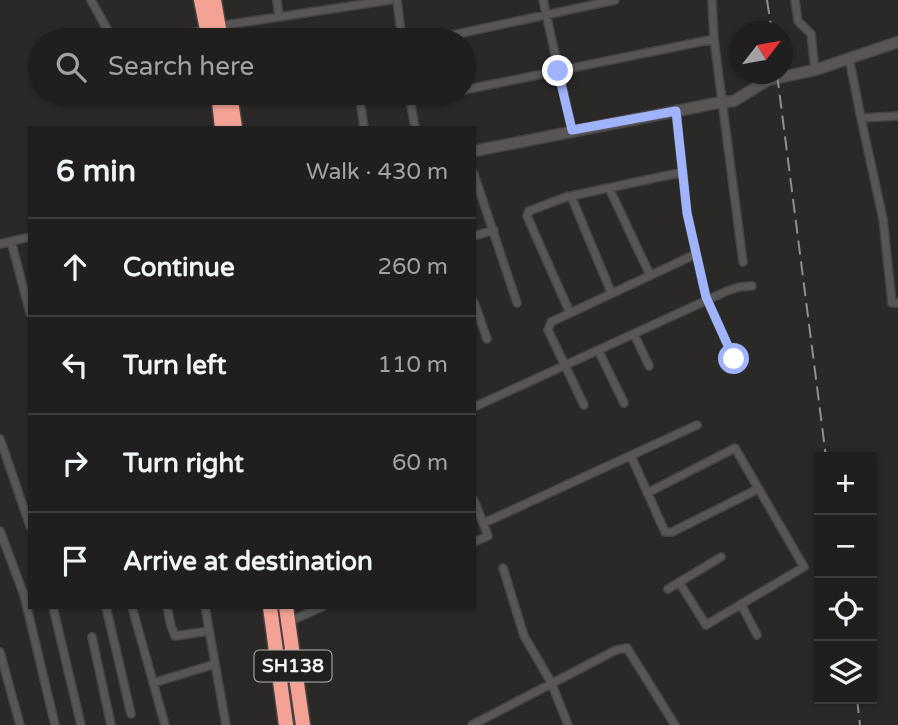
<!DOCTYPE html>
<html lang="en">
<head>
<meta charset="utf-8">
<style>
  :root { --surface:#201e1e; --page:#282727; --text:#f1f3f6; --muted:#a2a2a4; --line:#3d3c3c }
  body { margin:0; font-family:"Varela Round",sans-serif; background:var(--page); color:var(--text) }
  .controls { position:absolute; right:21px; bottom:21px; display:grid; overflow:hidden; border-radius:0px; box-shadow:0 2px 5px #0004 }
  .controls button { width:63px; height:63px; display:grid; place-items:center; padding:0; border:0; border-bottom:2px solid var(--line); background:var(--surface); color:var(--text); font:35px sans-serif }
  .compass { position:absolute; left:730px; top:21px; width:63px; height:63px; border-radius:50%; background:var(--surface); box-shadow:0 2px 5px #0004; rotate:59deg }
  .stop { position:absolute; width:21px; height:21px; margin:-16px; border:5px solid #a0b3fd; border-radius:50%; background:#fff }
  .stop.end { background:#a0b3fd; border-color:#fff; box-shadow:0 2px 7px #0008 }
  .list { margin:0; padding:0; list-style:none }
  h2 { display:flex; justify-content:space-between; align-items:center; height:91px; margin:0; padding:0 28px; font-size:30px }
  h2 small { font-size:23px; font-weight:400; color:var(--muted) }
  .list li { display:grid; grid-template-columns:46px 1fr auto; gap:21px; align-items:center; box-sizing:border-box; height:98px; padding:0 28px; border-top:2px solid var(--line) }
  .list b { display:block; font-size:26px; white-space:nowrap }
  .list em { font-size:23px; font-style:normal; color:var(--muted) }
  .icon { flex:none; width:38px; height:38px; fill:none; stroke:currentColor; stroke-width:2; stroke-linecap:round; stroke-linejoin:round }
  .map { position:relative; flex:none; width:898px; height:725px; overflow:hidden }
  .search { position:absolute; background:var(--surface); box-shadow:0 2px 5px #0004; left:28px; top:28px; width:448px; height:77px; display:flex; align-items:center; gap:18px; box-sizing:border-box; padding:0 24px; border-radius:38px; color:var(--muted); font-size:26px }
  .panel { position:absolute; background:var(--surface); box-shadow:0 2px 5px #0004; left:28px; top:126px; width:448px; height:483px; border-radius:0px }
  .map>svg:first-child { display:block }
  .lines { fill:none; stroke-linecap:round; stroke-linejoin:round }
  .street-casing { stroke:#464343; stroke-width:10 }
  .secondary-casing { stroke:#464343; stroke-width:13 }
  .highway-casing { stroke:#464343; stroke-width:17 }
  .street { stroke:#595555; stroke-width:7 }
  .secondary { stroke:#595555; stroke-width:10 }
  .highway { stroke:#f4a294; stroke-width:14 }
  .rail { stroke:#918e8e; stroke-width:2; stroke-dasharray:14 7; stroke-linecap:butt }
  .route { stroke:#a0b3fd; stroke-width:9 }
  .labels { text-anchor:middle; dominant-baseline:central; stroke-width:6; stroke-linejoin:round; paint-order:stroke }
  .shield { fill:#221f1f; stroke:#b7b4b4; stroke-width:2 }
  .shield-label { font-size:19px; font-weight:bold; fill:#f7f4f4 }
</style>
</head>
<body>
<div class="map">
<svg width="898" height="725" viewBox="0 0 898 725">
  <rect width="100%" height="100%" fill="#2b2828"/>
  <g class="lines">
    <g class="street-casing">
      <path id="street" d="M91 0 113 40
        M277 0 279 17
        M397 0 402 40
        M543 0 572 130
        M712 0 714 39 743 262
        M795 0 798 21 811 34 815 70
        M219 26 390 0
        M155 40 207 30
        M355 40 402 33
        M444 40 443 37 615 0
        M849 58 861 118 898 116
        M464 90 714 39
        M359 93 364 128
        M409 93 415 128
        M411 102 450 93
        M676 111 687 213 706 297 734 359
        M861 118 883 219 892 303H898
        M474 174 517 303
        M609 188 650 275
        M571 196 611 292
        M474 236 494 230
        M11 241 30 313
        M0 244 30 237
        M474 302 487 339
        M570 313 527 216 529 211 566 197 683 172
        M634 334 649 366
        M598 350 624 403
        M584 405 548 330 551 322 696 254
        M474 407 727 291 739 287 752 286
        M0 439 30 526
        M631 456 665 532H672L758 489
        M647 493 735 448 804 567 706 625 679 582
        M474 500 488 536 474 542
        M484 523 697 425
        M0 531 24 595 55 725
        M503 568 524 636 551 682 568 725
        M668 589 721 557
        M741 604 757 635
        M53 607 81 725
        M106 607 131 714
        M132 607 165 725
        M167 607 171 626 175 636 209 631
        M205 607 226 725
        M288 622 322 607
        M92 637 111 725
        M0 652 20 725
        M153 683 215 664
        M472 725 616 650 627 648 675 725"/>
    </g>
    <g class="secondary-casing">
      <path id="secondary" d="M474 151 722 102 734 101 768 80 815 70 898 42"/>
    </g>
    <g class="highway-casing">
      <path id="highway" d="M201 0 209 40
        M214 0 221 40
        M218 93 222 128
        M230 93 235 128
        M270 607 286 725
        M286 607 303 725"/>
    </g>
    <use href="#street" class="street"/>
    <use href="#secondary" class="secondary"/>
    <use href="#highway" class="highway"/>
    <path class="rail" d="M767 0 772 32
      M777 74 826 457
      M857 699 860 725"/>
  </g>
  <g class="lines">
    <path class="route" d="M558 71 572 130 676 111 687 213 706 297 734 359"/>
  </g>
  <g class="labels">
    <rect class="shield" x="254.5" y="650.5" width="77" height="31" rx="5"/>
    <g class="shield-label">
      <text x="293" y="666">SH138</text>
    </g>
  </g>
</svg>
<div class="controls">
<button>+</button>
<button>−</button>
<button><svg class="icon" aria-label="locate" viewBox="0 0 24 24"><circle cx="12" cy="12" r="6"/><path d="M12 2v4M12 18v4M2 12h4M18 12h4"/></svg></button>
<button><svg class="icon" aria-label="layers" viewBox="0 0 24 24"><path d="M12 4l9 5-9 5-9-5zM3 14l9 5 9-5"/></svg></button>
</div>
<svg class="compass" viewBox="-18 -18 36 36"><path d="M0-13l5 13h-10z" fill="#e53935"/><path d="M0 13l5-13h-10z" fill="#a2a2a4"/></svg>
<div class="stop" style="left:734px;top:359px"></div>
<div class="stop end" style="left:558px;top:71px"></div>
<div class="search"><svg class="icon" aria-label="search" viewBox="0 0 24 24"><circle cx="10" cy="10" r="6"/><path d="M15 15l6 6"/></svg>Search here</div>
<section class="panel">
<h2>6 min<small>Walk · 430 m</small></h2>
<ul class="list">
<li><svg class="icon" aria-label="ahead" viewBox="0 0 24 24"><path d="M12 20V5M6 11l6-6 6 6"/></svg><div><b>Continue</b></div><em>260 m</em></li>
<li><svg class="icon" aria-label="left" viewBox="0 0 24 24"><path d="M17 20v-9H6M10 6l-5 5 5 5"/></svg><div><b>Turn left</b></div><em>110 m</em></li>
<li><svg class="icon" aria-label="right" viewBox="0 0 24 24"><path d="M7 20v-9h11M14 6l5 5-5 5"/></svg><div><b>Turn right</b></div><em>60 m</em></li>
<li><svg class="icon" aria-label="arrive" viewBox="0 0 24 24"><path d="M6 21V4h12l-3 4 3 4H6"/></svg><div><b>Arrive at destination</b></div></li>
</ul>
</section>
</div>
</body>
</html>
